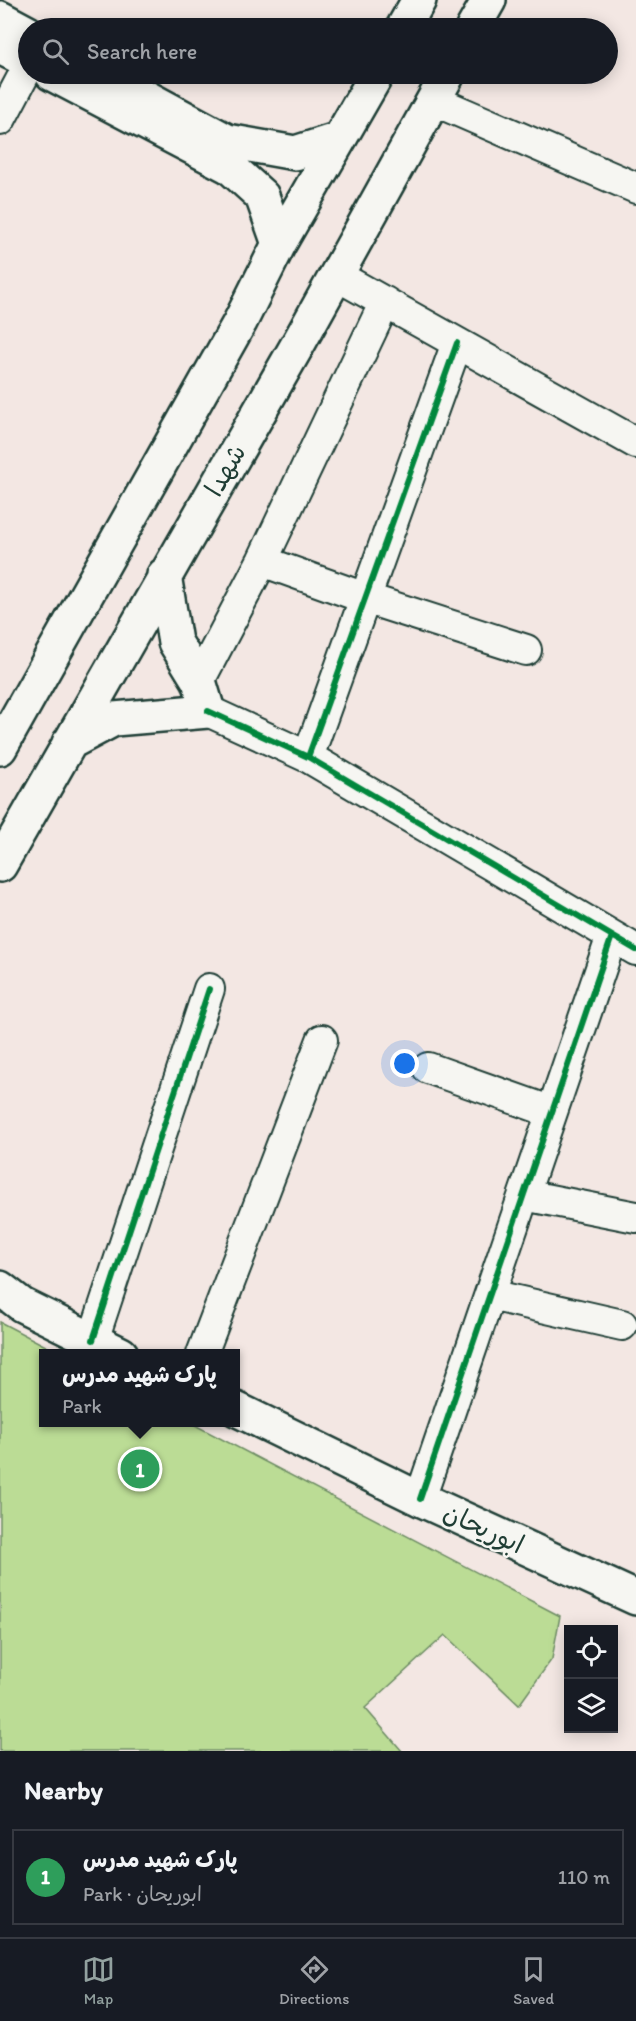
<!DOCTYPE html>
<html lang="en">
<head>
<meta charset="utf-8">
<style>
  :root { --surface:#171b24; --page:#242831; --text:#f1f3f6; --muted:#9ea1a6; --line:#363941; --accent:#92a19f }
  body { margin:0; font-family:Itim,"Playpen Sans Arabic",sans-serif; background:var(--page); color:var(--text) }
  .controls { position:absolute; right:18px; bottom:18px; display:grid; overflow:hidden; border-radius:0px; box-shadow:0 3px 15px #0003 }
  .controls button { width:54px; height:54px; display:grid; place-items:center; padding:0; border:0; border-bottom:2px solid var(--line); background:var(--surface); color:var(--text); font:30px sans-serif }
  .you { position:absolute; left:405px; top:1064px; width:21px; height:21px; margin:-15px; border:4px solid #fff; border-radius:50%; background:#1a73e8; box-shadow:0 0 0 9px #1a73e833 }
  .badge { display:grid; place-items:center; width:39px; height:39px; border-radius:50%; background:var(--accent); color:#fff; font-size:20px; font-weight:700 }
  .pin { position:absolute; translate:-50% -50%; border:3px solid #fff; box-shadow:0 2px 6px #0006 }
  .popup { position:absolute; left:39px; top:1349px; width:201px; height:78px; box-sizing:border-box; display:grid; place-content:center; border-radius:0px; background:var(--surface); filter:drop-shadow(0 2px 4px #0005); font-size:20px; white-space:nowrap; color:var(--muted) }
  .popup b { font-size:22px; color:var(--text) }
  .popup::after { content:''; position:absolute; left:50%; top:100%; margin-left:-12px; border:12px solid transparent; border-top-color:var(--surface) }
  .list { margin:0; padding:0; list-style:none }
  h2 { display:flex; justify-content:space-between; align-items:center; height:78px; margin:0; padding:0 24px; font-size:26px }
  h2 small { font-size:20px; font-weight:400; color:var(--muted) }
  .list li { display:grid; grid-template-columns:39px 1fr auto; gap:18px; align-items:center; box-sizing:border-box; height:96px; margin:0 12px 12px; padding:0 12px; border:2px solid var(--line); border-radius:0px }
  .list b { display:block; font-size:22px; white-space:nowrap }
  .list p { margin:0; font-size:20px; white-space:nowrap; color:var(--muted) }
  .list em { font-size:20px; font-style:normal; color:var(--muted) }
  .icon { flex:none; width:33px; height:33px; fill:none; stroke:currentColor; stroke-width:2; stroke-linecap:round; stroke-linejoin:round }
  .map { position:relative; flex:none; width:636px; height:1751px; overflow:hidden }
  .search { position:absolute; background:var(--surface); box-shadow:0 3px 15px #0003; left:18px; right:18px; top:18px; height:66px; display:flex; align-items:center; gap:15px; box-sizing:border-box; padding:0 21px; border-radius:33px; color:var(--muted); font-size:22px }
  .sheet { height:186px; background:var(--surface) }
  nav { display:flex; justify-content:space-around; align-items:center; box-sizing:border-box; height:84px; border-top:2px solid var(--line); background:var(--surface); font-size:16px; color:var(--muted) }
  nav a { display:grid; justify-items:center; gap:3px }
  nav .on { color:var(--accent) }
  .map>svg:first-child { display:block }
  .green { fill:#bbdc95; stroke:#6d8c64; stroke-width:1.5 }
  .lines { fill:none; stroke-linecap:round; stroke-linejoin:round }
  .street-casing { stroke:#1f3d34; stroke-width:34 }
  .secondary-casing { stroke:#1f3d34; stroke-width:38 }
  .street { stroke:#f6f6f2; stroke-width:30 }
  .secondary { stroke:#f6f6f2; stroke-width:33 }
  .cycleway-casing { stroke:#f6f6f2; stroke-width:10 }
  .cycleway { stroke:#00873e; stroke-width:6 }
  .labels { text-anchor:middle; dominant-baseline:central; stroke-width:5; stroke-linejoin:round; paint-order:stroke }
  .street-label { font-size:26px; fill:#1f3d34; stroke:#f6f6f2 }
</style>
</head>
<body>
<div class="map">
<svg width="636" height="1751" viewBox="0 0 636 1751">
  <rect width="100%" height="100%" fill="#f3e7e3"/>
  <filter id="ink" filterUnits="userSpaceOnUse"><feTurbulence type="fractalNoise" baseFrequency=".0167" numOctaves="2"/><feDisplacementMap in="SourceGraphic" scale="12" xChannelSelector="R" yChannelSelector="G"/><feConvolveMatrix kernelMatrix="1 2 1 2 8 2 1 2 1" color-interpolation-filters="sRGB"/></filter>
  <g filter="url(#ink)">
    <path class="green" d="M0 1322 59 1353 44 1354V1422L191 1423 560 1616 552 1659 519 1705 445 1635 365 1708 402 1751H0Z"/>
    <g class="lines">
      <g class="street-casing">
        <path id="street" d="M433 100 636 188
          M0 120 28 67
          M336 275 636 443
          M262 561 365 598 526 650
          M199 681 262 561 385 302
          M208 711 308 757 636 950
          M308 757 457 343
          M428 1068 552 1112
          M524 1195 636 1217
          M490 1295 622 1325
          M93 1340 209 989
          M202 1354 322 1040
          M420 1499 612 936"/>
      </g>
      <g class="secondary-casing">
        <path id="secondary" d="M0 18 28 33
          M403 28 419 0
          M473 28 489 0
          M0 47 28 61
          M52 74 230 167 262 196 279 244
          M103 74 227 141 295 153 339 139
          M69 743 114 719 208 711 199 681 175 642 164 575
          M0 748 240 322 279 244 377 74
          M0 865 297 346 448 74
          M0 1288 22 1305 121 1354
          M236 1409 420 1499 636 1598"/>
      </g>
      <use href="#street" class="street"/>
      <use href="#secondary" class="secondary"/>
      <g class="cycleway-casing">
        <path id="cycleway" d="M208 711 308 757 636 950
          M308 757 457 343
          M93 1340 209 989
          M420 1499 612 936"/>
      </g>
      <use href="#cycleway" class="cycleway"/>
    </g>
  </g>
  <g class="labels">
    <g class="street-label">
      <text transform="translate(225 470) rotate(-60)">شهدا</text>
      <text transform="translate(484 1528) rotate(25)">ابوریحان</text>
    </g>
  </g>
</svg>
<div class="controls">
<button><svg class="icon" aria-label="locate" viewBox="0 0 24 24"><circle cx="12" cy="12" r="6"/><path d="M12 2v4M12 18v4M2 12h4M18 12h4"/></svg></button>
<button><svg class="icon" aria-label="layers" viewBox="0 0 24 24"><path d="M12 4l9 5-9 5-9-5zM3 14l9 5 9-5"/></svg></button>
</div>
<div class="you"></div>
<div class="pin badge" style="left:140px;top:1469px;background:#2e9e5b">1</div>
<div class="popup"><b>پارک شهید مدرس</b>Park</div>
<div class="search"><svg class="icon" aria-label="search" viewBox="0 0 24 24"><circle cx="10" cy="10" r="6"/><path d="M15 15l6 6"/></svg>Search here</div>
</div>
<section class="sheet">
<h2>Nearby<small></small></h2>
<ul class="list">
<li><span class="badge" style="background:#2e9e5b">1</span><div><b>پارک شهید مدرس</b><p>Park · ابوریحان</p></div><em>110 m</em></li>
</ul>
</section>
<nav>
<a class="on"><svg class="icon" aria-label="map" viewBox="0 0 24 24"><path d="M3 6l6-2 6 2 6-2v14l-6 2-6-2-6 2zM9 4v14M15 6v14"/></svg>Map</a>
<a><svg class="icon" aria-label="directions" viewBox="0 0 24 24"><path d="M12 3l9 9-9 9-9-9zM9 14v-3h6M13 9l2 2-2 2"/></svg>Directions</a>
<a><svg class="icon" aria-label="saved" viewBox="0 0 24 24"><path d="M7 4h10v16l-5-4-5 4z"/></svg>Saved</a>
</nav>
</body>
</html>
